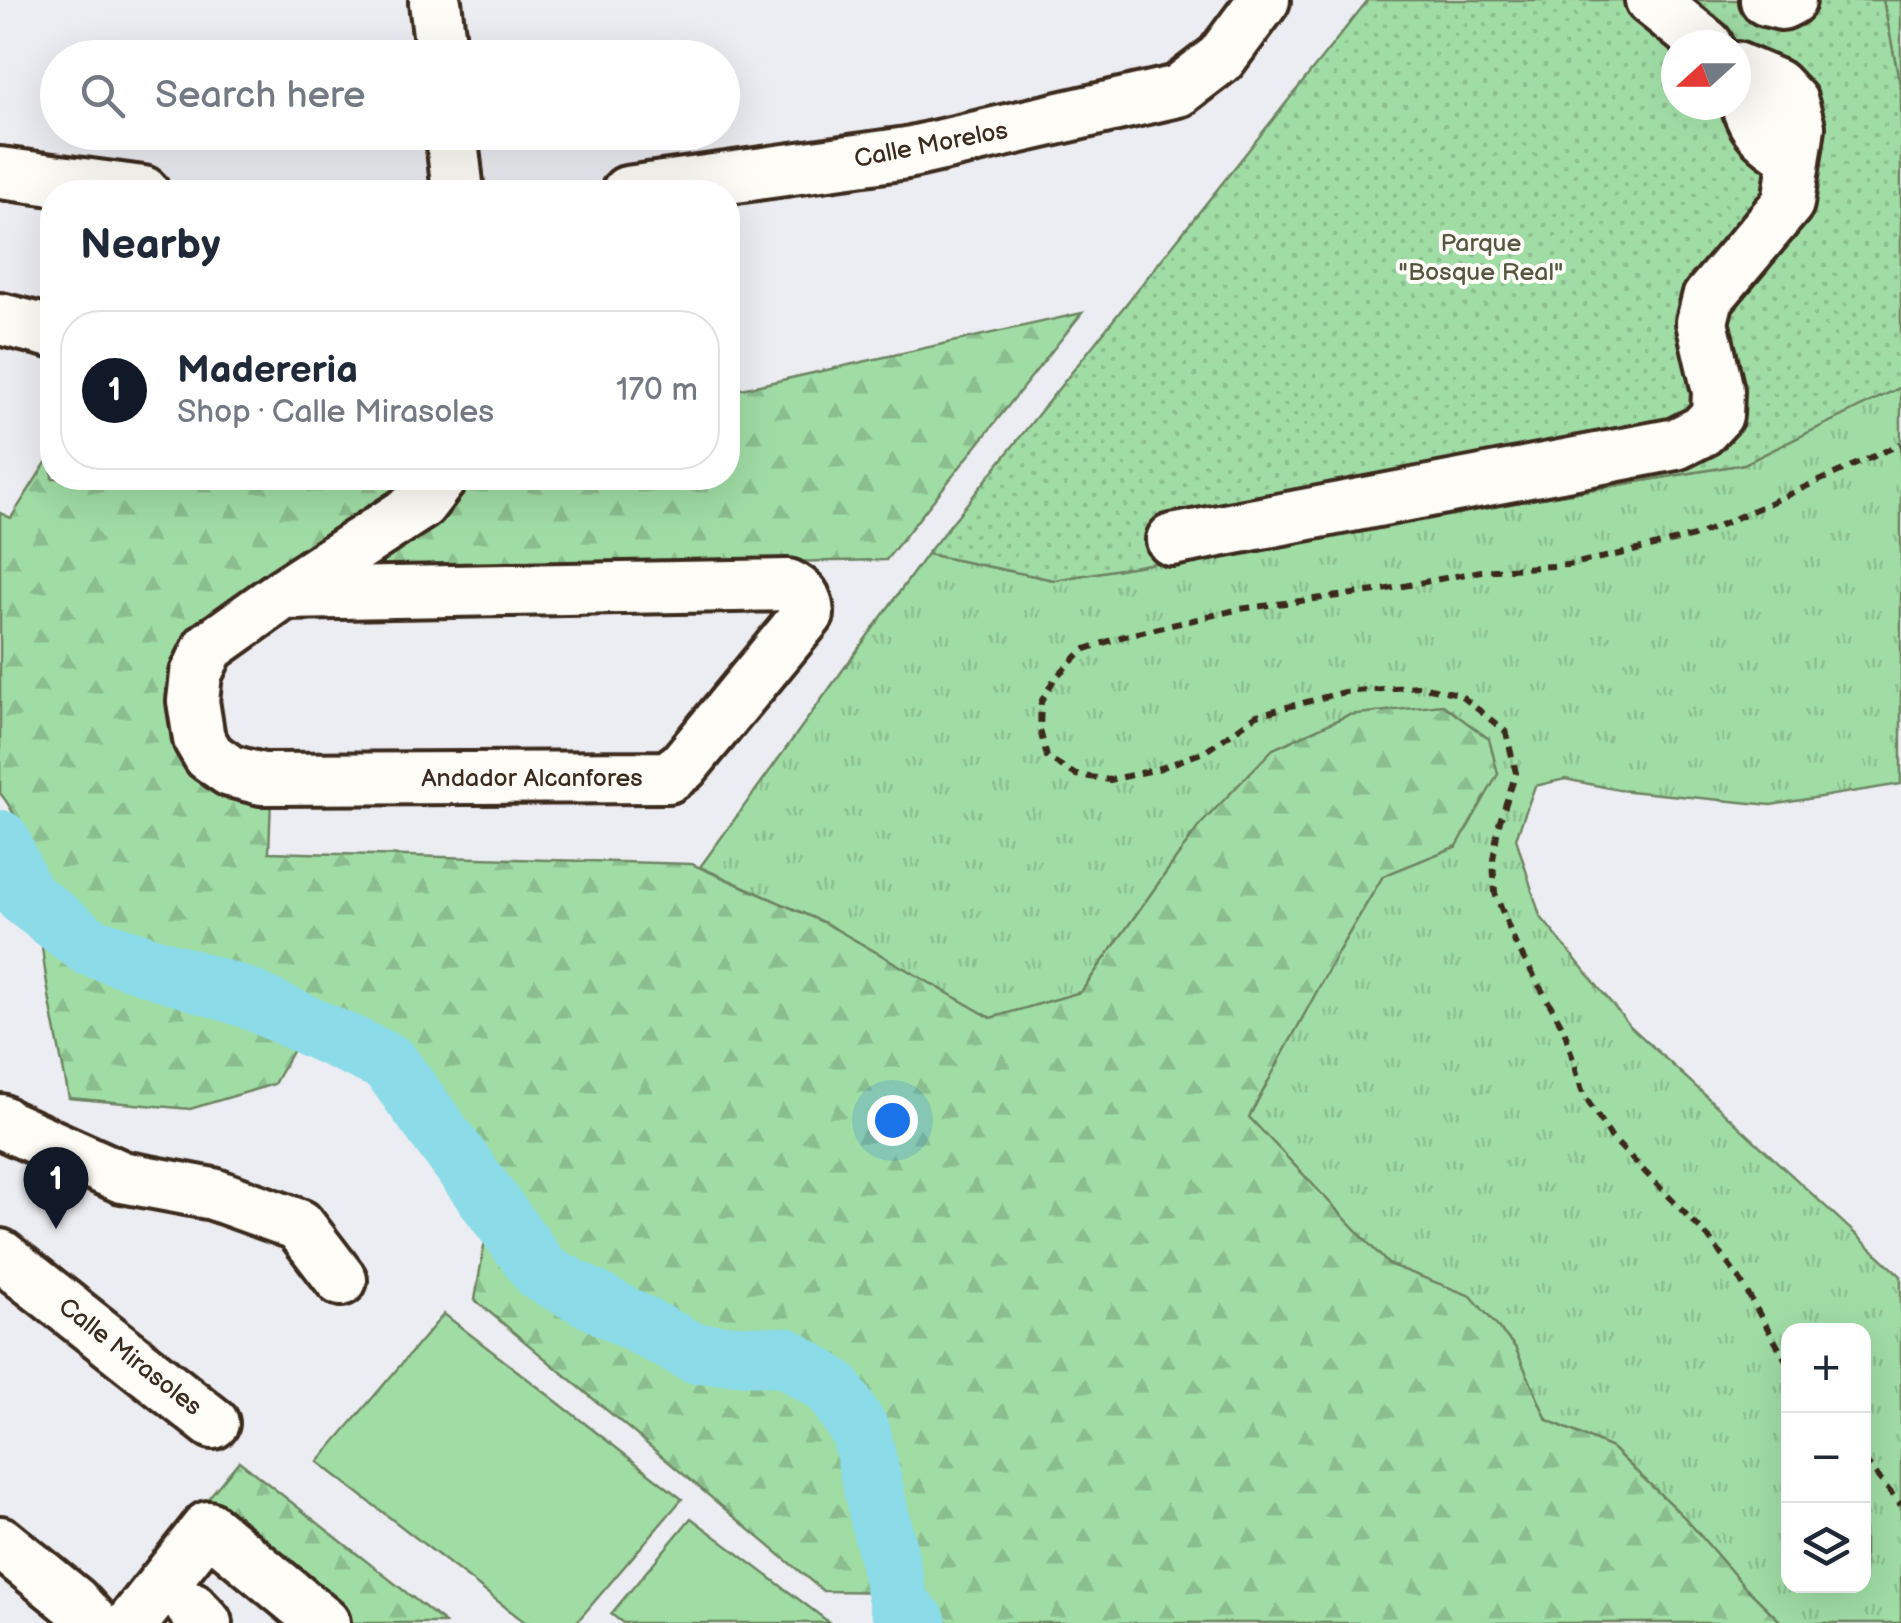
<!DOCTYPE html>
<html lang="en">
<head>
<meta charset="utf-8">
<style>
  :root { --surface:#fff; --page:#f2f2f3; --text:#1f2937; --muted:#747a83; --line:#e0e1e3; --accent:#111827 }
  body { margin:0; font-family:"Balsamiq Sans",sans-serif; background:var(--page); color:var(--text) }
  .controls { position:absolute; right:30px; bottom:30px; display:grid; overflow:hidden; border-radius:20px; box-shadow:0 10px 40px #0002 }
  .controls button { width:90px; height:90px; display:grid; place-items:center; padding:0; border:0; border-bottom:2px solid var(--line); background:var(--surface); color:var(--text); font:50px sans-serif }
  .compass { position:absolute; left:1661px; top:30px; width:90px; height:90px; border-radius:50%; background:var(--surface); box-shadow:0 10px 40px #0002; rotate:249deg }
  .you { position:absolute; left:892px; top:1120px; width:35px; height:35px; margin:-25px; border:8px solid #fff; border-radius:50%; background:#1a73e8; box-shadow:0 0 0 15px #1a73e833 }
  .badge { display:grid; place-items:center; width:65px; height:65px; border-radius:50%; background:var(--accent); color:#fff; font-size:32px; font-weight:700 }
  .pin { position:absolute; translate:-50% -82px; filter:drop-shadow(0 2px 5px #0008) }
  .pin::after { content:''; position:absolute; top:52px; width:35px; height:30px; background:inherit; clip-path:polygon(0 0,100% 0,50% 100%) }
  .list { margin:0; padding:0; list-style:none }
  h2 { display:flex; justify-content:space-between; align-items:center; height:130px; margin:0; padding:0 40px; font-size:42px }
  h2 small { font-size:32px; font-weight:400; color:var(--muted) }
  .list li { display:grid; grid-template-columns:65px 1fr auto; gap:30px; align-items:center; box-sizing:border-box; height:160px; margin:0 20px 20px; padding:0 20px; border:2px solid var(--line); border-radius:40px }
  .list b { display:block; font-size:38px; white-space:nowrap }
  .list p { margin:0; font-size:32px; white-space:nowrap; color:var(--muted) }
  .list em { font-size:32px; font-style:normal; color:var(--muted) }
  .icon { flex:none; width:55px; height:55px; fill:none; stroke:currentColor; stroke-width:2; stroke-linecap:round; stroke-linejoin:round }
  .map { position:relative; flex:none; width:1901px; height:1623px; overflow:hidden }
  .search { position:absolute; background:var(--surface); box-shadow:0 10px 40px #0002; left:40px; top:40px; width:700px; height:110px; display:flex; align-items:center; gap:25px; box-sizing:border-box; padding:0 35px; border-radius:55px; color:var(--muted); font-size:38px }
  .panel { position:absolute; background:var(--surface); box-shadow:0 10px 40px #0002; left:40px; top:180px; width:700px; height:310px; border-radius:40px }
  .map>svg:first-child { display:block }
  .grass { fill:url(#grass-tufts); stroke:#6e8462; stroke-width:2.5; fill-rule:evenodd }
  .forest { fill:url(#forest-firs); stroke:#6e8462; stroke-width:2.5 }
  .park { fill:url(#park-dots); stroke:#6e8462; stroke-width:2.5; fill-rule:evenodd }
  .pitch { fill:#a0dda5; stroke:#6e8462; stroke-width:2.5 }
  .lines { fill:none; stroke-linecap:round; stroke-linejoin:round }
  .river { stroke:#8bdbe8; stroke-width:60 }
  .minor-casing { stroke:#3b2a1e; stroke-width:58 }
  .path { stroke:#3b2a1e; stroke-width:6; stroke-dasharray:10 8; stroke-linecap:butt }
  .minor { stroke:#fdfcf7; stroke-width:50 }
  .labels { text-anchor:middle; dominant-baseline:central; stroke-width:8; stroke-linejoin:round; paint-order:stroke }
  .street-label { font-size:25px; fill:#3b2a1e; stroke:#fdfcf7 }
  .park-label { font-size:25px; fill:#545740; stroke:#fdfcf7 }
</style>
</head>
<body>
<div class="map">
<svg width="1901" height="1623" viewBox="0 0 1901 1623">
  <defs>
    <pattern id="grass-tufts" width="24" height="20" patternUnits="userSpaceOnUse" patternTransform="scale(2.5)"><rect width="24" height="20" fill="#a0dda5"/><path d="M3 7l-1-3M5 7V3M7 7l1-3M15 17l-1-3M17 17v-4M19 17l1-3" fill="none" stroke="#8bbe8e"/></pattern>
    <pattern id="forest-firs" width="22" height="20" patternUnits="userSpaceOnUse" patternTransform="scale(2.5)"><rect width="22" height="20" fill="#a0dda5"/><path d="M5 1l3.5 6h-7zM16 11l3.5 6h-7z" fill="#8bbe8e"/></pattern>
    <pattern id="park-dots" width="8" height="8" patternUnits="userSpaceOnUse" patternTransform="scale(2.5)"><rect width="8" height="8" fill="#a0dda5"/><path d="M2 2h.1M6 6h.1" fill="none" stroke="#8bbe8e" stroke-width="1.8" stroke-linecap="round"/></pattern>
  </defs>
  <rect width="100%" height="100%" fill="#ecedf2"/>
  <filter id="ink" filterUnits="userSpaceOnUse"><feTurbulence type="fractalNoise" baseFrequency=".01" numOctaves="2"/><feDisplacementMap in="SourceGraphic" scale="20" xChannelSelector="R" yChannelSelector="G"/><feConvolveMatrix kernelMatrix="1 2 1 2 8 2 1 2 1" color-interpolation-filters="sRGB"/></filter>
  <g filter="url(#ink)">
    <path class="grass" d="M1901 387V784L1771 805 1619 790 1565 779 1535 786 1516 838 1540 916 1630 1026 1901 1276V1623H1782L1744 1586 1685 1518 1612 1448 1547 1420 1515 1347 1471 1297 1388 1264 1248 1117 1339 950 1383 875 1457 846 1200 825 1081 992 991 1018 825 923 700 867 927 554 1054 580 1744 464ZM1788 1330H1864V1586H1788Z"/>
    <path class="forest" d="M1883 0H1901V90Z
      M1082 313 886 560 279 571 187 649 190 761 223 798 271 799 269 852 692 864 825 923 991 1018 1081 992 1200 825 1273 749 1348 715 1443 705 1489 739 1498 774 1457 846 1383 876 1339 950 1249 1117 1388 1264 1471 1296 1515 1347 1547 1420 1612 1448 1685 1518 1744 1586 1782 1623H949L905 1592 823 1591 475 1300 492 1199 439 1133 366 1059 310 1019 274 1084 190 1109 69 1098C61 1057 52 1017 46 977 36 917 40 842 0 793V513L11 518 52 453V478H728V392Z
      M239 1461 445 1623H342L201 1507Z"/>
    <path class="park" d="M1368 0H1883L1901 90V387L1744 464 1054 580 927 554ZM1676 45H1736V105H1676Z"/>
    <path class="pitch" d="M444 1314 682 1499 576 1623H526L318 1462Z
      M691 1518 830 1623H623L611 1614Z"/>
    <g class="lines">
      <path class="river" d="M0 840 24 896 89 946 247 998 389 1063 542 1273 694 1353 785 1357 832 1387 861 1433 899 1604 917 1623"/>
      <g class="minor-casing">
        <path id="minor" d="M1651 0 1707 45
          M1766 0 1782 4 1790 0
          M435 2 442 58
          M1741 72C1745 116 1755 135 1794 156
          M451 132 458 192
          M0 173 143 192
          M627 192 907 153 1178 91 1221 58 1264 0
          M0 319 52 332
          M1172 540 1676 444 1702 431 1717 415 1718 391 1702 322 1708 298 1788 203 1799 127 1792 102 1776 85 1736 68
          M283 594 788 585C802 592 807 597 808 614L683 766 668 777 262 779 230 771 209 756 199 739 193 701 196 674 209 647 283 594 421 504 441 478
          M0 1120 6 1125 122 1177 213 1194 299 1225 341 1280
          M0 1255 213 1423
          M0 1542 74 1602 93 1623
          M191 1607 206 1623
          M132 1623 208 1527 324 1623"/>
      </g>
      <path class="path" d="M1788 1364 1740 1280 1708 1237 1611 1137 1583 1094 1564 1029 1515 943 1495 893 1493 860 1498 827 1516 773 1506 732 1459 694 1420 686 1344 692 1257 715 1206 751 1158 769 1110 780 1076 775 1047 757 1040 730 1041 702 1055 678 1083 650 1121 637 1240 609 1383 590 1481 571 1567 565 1629 552 1698 535 1901 444
        M1864 1460 1901 1505"/>
      <use href="#minor" class="minor"/>
    </g>
  </g>
  <g class="labels">
    <g class="street-label">
      <text transform="translate(931 145) rotate(-11)">Calle Morelos</text>
      <text x="532" y="778">Andador Alcanfores</text>
      <text transform="translate(130 1357) rotate(38)">Calle Mirasoles</text>
    </g>
    <g class="park-label">
      <text x="1481" y="243">Parque<tspan x="1481" dy="29">"Bosque Real"</tspan></text>
    </g>
  </g>
</svg>
<div class="controls">
<button>+</button>
<button>−</button>
<button><svg class="icon" aria-label="layers" viewBox="0 0 24 24"><path d="M12 4l9 5-9 5-9-5zM3 14l9 5 9-5"/></svg></button>
</div>
<svg class="compass" viewBox="-18 -18 36 36"><path d="M0-13l5 13h-10z" fill="#e53935"/><path d="M0 13l5-13h-10z" fill="#747a83"/></svg>
<div class="you"></div>
<div class="pin badge" style="left:56px;top:1229px">1</div>
<div class="search"><svg class="icon" aria-label="search" viewBox="0 0 24 24"><circle cx="10" cy="10" r="6"/><path d="M15 15l6 6"/></svg>Search here</div>
<section class="panel">
<h2>Nearby<small></small></h2>
<ul class="list">
<li><span class="badge">1</span><div><b>Madereria</b><p>Shop · Calle Mirasoles</p></div><em>170 m</em></li>
</ul>
</section>
</div>
</body>
</html>
